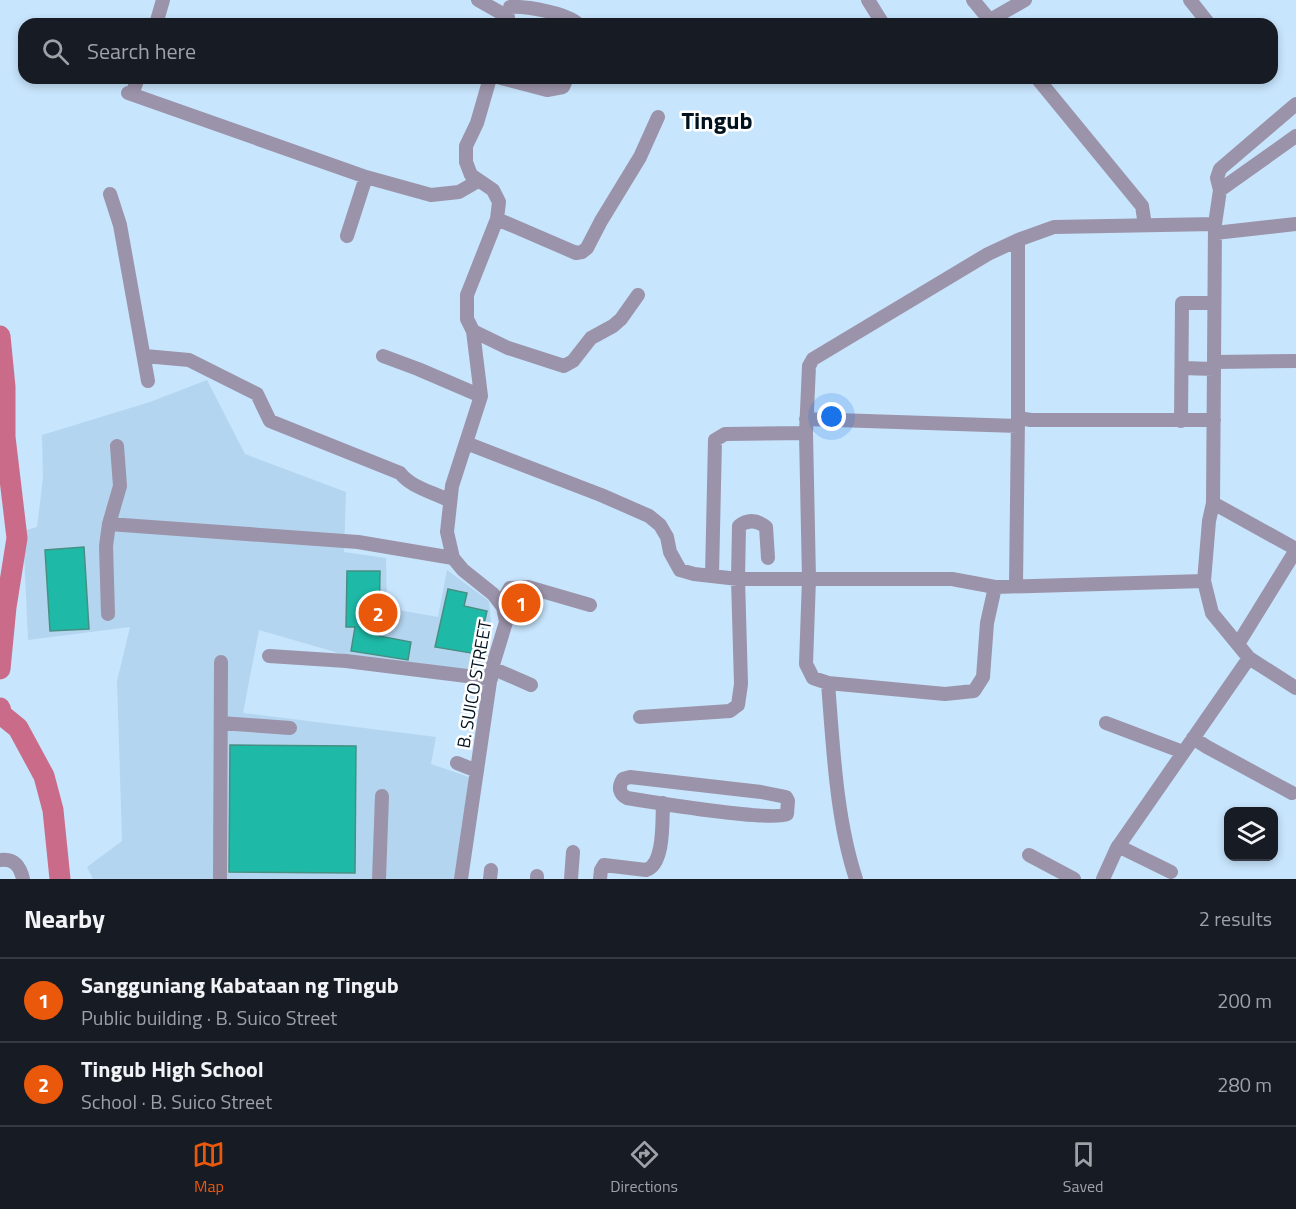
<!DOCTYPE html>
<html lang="en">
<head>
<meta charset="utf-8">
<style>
  :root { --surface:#171b24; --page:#20242c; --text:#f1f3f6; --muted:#9ea1a6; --line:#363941; --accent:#ea580c }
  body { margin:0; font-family:"Titillium Web",sans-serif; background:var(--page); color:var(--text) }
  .controls { position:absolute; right:18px; bottom:18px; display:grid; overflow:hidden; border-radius:12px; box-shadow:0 3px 9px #0003 }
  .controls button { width:54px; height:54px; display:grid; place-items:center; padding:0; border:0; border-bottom:2px solid var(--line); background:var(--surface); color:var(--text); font:30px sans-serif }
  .you { position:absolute; left:832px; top:417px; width:21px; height:21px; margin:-15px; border:4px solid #fff; border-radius:50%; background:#1a73e8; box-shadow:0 0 0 9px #1a73e833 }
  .badge { display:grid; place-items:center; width:39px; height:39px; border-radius:50%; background:var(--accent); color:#fff; font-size:20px; font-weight:700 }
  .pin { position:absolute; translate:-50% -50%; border:3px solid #fff; box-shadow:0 2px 6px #0006 }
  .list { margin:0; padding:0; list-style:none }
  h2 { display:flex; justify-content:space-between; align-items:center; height:78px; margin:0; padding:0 24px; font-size:26px }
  h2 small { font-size:20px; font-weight:400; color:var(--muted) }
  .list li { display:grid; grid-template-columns:39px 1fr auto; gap:18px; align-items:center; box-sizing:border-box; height:84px; padding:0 24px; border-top:2px solid var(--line) }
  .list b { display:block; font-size:22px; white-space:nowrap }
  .list p { margin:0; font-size:20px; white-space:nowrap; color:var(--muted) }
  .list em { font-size:20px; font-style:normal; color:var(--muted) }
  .icon { flex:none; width:33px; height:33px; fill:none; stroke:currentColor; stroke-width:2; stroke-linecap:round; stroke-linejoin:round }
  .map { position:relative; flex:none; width:1296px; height:879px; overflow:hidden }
  .search { position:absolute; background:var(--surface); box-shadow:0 3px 9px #0003; left:18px; right:18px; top:18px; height:66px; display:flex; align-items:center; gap:15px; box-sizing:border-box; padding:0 21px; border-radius:18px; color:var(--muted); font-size:22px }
  .sheet { height:246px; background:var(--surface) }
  nav { display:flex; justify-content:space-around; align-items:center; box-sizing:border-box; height:84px; border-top:2px solid var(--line); background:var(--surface); font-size:16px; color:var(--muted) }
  nav a { display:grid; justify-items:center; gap:3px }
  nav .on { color:var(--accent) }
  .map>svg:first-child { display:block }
  .built { fill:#b4d5ef }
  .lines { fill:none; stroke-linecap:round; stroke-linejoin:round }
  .river { stroke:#ca6c89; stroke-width:21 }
  .building { fill:#1ebaa7; stroke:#468f83; stroke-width:1.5 }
  .minor { stroke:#9b93a9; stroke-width:14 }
  .labels { text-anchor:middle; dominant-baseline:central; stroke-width:5; stroke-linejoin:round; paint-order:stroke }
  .street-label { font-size:18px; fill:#01121f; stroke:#fff }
  .district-label { font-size:24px; font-weight:bold; fill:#01121f; stroke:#fff }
</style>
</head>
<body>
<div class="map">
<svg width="1296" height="879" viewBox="0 0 1296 879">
  <rect width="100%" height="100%" fill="#c7e5fd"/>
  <path class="built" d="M207 380 245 454 346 492 344 552 386 558 387 608 438 617 447 570 489 601 492 634 478 679 342 654 259 630 243 713 436 737 431 764 469 777 457 867V879H93L87 867 122 841 117 681 130 627 28 640 23 531 37 527 43 478 42 435 150 402Z"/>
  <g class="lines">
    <path class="river" d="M0 336 5 387V437L17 538 6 607 0 669
      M0 708 2 715 18 728 44 776 53 810 60 879"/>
  </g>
  <path class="building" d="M84 547 89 629 50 631 45 550Z
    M347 571H380L379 636 411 642 408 660 351 651 355 627H346Z
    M448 589 467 593 464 606 487 611 477 654 435 647Z
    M230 745 356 746 355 873 229 872Z"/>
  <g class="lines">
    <path class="minor" d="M478 0 508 17
      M868 0 883 24
      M973 0 993 24
      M1190 0 1209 24
      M510 7C526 6 567 13 578 24
      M990 20 1025 0
      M156 24 163 0
      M501 78 547 90 563 87 567 78
      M1037 78 1142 206 1145 225
      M128 93 366 177 431 195 459 192 478 181
      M132 94 138 78
      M1296 136 1220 190 1215 224 1213 503 1209 521 1204 581 1212 613 1249 658 1296 688
      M1220 190 1217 178 1220 169 1296 104
      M110 194 120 225 148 381
      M497 219 576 253 582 252 587 248 601 221 640 157 658 117
      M1215 233 1296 224
      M347 236 366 177
      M1018 240V418L1031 420H1214
      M473 331 508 348 564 366 573 361 591 338 613 326 621 319 638 295
      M145 356 189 360 257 394 270 421 400 473C412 488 433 492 450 501
      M383 356 418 369 481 396
      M1214 362 1296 361
      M1182 368 1214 369
      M806 419 1018 426
      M1181 421 1182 303H1214
      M466 443 601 495 649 516 660 525 667 537 670 552 680 570 694 574 738 579H952L995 587 1204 581
      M1213 503 1296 549
      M109 524 120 486 117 446
      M712 576 715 440 725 434 806 433
      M1016 586 1018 418
      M501 604 510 588 528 587 590 605
      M108 614 106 546 109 524 358 542 453 558
      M1238 644 1296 550
      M269 656 346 661 491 679
      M492 668 531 685
      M828 683 813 678 806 664 809 579 806 433 809 366 813 359 988 254 1018 240 1054 227 1215 224
      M640 717 730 711 738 705 741 684 738 579 739 526C748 519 757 520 766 527L768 558
      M221 723 290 728
      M1106 723 1183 752
      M1193 738 1207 747 1292 793
      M457 763 477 771
      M630 777 761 792 786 797 788 801 787 814C774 822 651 802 627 798 619 794 618 787 623 779Z
      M1118 846 1171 872
      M1029 855 1074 879
      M0 860C14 858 20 866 23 879
      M220 879 221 662
      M379 879 382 796
      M461 879 492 668 506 622 503 607 493 594 463 570 453 558 447 532 452 486 481 396 473 331 467 319V295L497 219 499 202 493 190 471 175 466 162V146L477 123 490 78
      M490 879 491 870
      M537 879V876
      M571 879 573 852
      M600 879 601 870 604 865 646 870C665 864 662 820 663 803
      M856 879C836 819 833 745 828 683L945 694 974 691 983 677 987 623 995 587
      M1103 879 1117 848 1249 658"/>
  </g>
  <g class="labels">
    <g class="street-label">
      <text transform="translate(474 684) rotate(-80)">B. SUICO STREET</text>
    </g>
    <g class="district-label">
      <text x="717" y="120">Tingub</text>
    </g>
  </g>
</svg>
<div class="controls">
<button><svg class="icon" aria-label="layers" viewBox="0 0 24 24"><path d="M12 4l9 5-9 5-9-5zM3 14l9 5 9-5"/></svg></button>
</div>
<div class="you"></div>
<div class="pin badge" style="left:521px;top:603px">1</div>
<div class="pin badge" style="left:378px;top:613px">2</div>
<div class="search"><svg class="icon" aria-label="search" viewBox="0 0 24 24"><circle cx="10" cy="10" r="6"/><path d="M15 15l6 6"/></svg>Search here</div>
</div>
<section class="sheet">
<h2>Nearby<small>2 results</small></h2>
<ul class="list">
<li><span class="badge">1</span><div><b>Sangguniang Kabataan ng Tingub</b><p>Public building · B. Suico Street</p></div><em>200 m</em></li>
<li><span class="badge">2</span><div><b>Tingub High School</b><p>School · B. Suico Street</p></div><em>280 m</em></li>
</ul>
</section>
<nav>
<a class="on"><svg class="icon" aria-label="map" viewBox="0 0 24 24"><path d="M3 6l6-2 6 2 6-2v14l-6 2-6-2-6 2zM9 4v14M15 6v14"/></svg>Map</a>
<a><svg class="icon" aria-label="directions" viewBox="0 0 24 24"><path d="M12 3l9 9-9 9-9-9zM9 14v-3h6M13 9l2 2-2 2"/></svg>Directions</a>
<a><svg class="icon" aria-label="saved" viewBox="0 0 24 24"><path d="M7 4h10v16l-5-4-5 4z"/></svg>Saved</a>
</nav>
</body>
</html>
